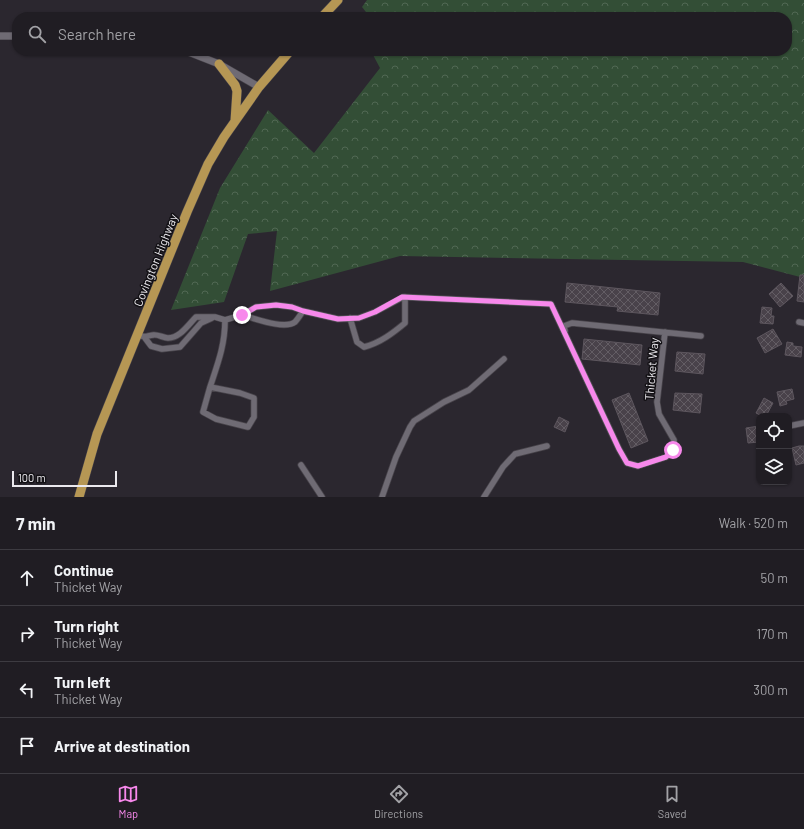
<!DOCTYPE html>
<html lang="en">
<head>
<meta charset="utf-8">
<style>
  :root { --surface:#201d23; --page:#2d2a30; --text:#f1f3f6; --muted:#a2a2a6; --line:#3d3b41; --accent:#f788eb }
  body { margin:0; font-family:Barlow,sans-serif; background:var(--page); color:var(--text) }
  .controls { position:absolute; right:12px; bottom:12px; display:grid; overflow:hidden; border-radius:8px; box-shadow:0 1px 3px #0004 }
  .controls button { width:36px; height:36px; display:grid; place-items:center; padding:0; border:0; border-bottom:1px solid var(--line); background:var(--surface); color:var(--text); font:20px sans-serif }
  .scale { position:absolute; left:12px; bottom:10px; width:105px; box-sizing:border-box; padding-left:4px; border:2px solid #ebe9ee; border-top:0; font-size:11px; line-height:14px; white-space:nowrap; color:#ebe9ee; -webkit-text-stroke:3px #131115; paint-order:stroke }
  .stop { position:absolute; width:12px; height:12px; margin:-9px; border:3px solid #f788eb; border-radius:50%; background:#fff }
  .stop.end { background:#f788eb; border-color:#fff; box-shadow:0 1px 4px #0008 }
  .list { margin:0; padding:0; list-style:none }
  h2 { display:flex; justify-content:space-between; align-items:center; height:52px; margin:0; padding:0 16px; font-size:17px }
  h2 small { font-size:13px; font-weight:400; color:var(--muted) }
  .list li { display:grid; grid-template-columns:26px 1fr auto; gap:12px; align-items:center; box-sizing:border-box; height:56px; padding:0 16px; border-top:1px solid var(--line) }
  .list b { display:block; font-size:15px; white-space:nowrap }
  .list p { margin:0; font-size:13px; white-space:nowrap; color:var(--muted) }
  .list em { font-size:13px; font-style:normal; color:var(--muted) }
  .icon { flex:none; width:22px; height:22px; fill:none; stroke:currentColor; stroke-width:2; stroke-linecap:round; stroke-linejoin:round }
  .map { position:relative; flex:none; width:804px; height:497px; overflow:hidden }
  .search { position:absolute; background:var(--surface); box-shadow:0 1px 3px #0004; left:12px; right:12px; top:12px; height:44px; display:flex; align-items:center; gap:10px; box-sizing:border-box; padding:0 14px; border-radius:16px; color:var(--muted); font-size:15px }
  .sheet { height:276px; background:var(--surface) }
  nav { display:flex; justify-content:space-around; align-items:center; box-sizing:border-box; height:56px; border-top:1px solid var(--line); background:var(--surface); font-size:11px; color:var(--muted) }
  nav a { display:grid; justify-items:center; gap:2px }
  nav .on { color:var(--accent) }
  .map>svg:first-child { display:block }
  .forest { fill:url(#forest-crowns) }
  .building { fill:url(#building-cross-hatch); stroke:#5d565e }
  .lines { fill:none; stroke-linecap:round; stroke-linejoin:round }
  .minor-casing { stroke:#48444b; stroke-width:7 }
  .tertiary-casing { stroke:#48444b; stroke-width:8 }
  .primary-casing { stroke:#48444b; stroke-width:10 }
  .minor { stroke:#6f6b74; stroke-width:5.5 }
  .tertiary { stroke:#6f6b74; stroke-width:7 }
  .primary { stroke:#b69754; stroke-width:9 }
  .route { stroke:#f788eb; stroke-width:5 }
  .labels { text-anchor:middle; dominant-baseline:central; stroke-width:3; stroke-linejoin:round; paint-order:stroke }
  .street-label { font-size:12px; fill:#ebe9ee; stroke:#131115 }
</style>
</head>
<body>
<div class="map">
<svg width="804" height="497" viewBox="0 0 804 497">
  <defs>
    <pattern id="forest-crowns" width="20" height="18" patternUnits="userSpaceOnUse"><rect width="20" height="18" fill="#334e36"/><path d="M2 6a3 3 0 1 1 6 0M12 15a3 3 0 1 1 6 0" fill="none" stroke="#516853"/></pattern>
    <pattern id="building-cross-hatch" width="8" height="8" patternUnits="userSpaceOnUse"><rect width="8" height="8" fill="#49424a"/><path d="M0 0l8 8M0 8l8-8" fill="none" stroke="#635d64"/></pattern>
  </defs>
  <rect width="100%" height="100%" fill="#2b272f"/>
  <path class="forest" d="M367 0H804V278L743 262 400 256 270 291 277 231 248 234 224 302 171 310 220 188 268 110 314 153 380 68 371 51H787V17H370L362 7Z"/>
  <path class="building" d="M800 275H804V302L797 301Z
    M567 283 660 293 658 315 617 311 618 307 565 302Z
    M781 283 793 296 780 307 769 294Z
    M762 307 772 308 771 316H774L773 324 760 323Z
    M773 329 782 344 765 353 757 338Z
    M584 339 642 345 640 365 582 359Z
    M787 342 793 343V346L802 347 801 357 785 355Z
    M677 352 705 354 703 374 675 371Z
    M792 389 794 399 786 401 787 404 780 406 777 392Z
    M629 393 648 441 631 448 612 400Z
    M675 393 702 394 700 413 673 410Z
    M764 398 773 403 766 416H762L756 413Z
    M559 417 569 422 565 432 554 427Z
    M759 426V442L748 443 746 428Z
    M799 446H804V463L796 465 792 448Z"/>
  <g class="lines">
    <g class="minor-casing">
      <path id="minor" d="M242 315C254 318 284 330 295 322 298 319 301 314 303 311
        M350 318 357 342 364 347C380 343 393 333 405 323V297
        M799 322 804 323
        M565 331 564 326 572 323 701 336
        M138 335C146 338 146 336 153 335 158 334 163 338 168 338 180 338 188 325 196 317H215L225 320 242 315 256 307 276 305 292 307 303 311 338 319 359 318 375 312 403 297 551 304 619 449 627 463 638 466 666 457 673 450 674 440 659 414 657 402 665 332
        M145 338 151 346 162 349 180 347 201 323 212 318
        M210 387 240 393 254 398V417L248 427 216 419 203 412Z
        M210 387C218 363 225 345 225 320
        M789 426 804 423
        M301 465 322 497
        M382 497 396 457 410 427 414 421 444 402 469 390 504 359
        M484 497 503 467 515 454 547 446"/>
    </g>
    <g class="tertiary-casing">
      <path id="tertiary" d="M0 36H17
        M186 51 219 64 259 87"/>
    </g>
    <g class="primary-casing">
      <path id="primary" d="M322 17 338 0
        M219 64 235 85 237 91 235 121
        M79 497 97 434 187 212 208 164 224 137 259 87 290 51"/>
    </g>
    <use href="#minor" class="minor"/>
    <use href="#tertiary" class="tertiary"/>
    <use href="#primary" class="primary"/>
  </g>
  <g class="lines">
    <path class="route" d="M242 315 256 307 276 305 292 307 303 311 338 319 359 318 375 312 402 297 551 304 619 449 627 463 638 466 666 457 673 450"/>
  </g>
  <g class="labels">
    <g class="street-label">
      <text transform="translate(155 260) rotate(-68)">Covington Highway</text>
      <text transform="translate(651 369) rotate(-85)">Thicket Way</text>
    </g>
  </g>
</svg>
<div class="controls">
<button><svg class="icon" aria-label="locate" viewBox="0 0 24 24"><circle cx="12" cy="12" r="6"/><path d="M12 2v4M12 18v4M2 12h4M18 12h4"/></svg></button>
<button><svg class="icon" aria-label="layers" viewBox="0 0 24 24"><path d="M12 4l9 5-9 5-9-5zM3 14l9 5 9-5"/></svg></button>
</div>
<div class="scale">100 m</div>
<div class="stop" style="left:673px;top:450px"></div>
<div class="stop end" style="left:242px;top:315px"></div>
<div class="search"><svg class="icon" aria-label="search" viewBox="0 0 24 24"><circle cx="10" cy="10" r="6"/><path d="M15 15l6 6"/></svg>Search here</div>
</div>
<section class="sheet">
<h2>7 min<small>Walk · 520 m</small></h2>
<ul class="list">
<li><svg class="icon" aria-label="ahead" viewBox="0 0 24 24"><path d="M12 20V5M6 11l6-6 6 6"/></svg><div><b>Continue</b><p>Thicket Way</p></div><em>50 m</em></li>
<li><svg class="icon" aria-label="right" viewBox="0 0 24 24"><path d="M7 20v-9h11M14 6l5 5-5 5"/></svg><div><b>Turn right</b><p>Thicket Way</p></div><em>170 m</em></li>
<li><svg class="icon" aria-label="left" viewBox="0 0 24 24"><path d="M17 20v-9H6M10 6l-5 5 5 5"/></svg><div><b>Turn left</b><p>Thicket Way</p></div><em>300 m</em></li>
<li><svg class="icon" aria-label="arrive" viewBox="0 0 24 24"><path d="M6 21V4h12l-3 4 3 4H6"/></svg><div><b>Arrive at destination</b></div></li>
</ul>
</section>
<nav>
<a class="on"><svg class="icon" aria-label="map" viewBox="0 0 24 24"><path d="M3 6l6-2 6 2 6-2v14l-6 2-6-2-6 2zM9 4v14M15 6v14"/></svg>Map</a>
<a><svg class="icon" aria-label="directions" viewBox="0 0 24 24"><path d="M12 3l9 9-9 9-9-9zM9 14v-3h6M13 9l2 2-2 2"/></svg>Directions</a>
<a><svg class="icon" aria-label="saved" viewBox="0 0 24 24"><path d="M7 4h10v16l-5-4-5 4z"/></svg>Saved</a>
</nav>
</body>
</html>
